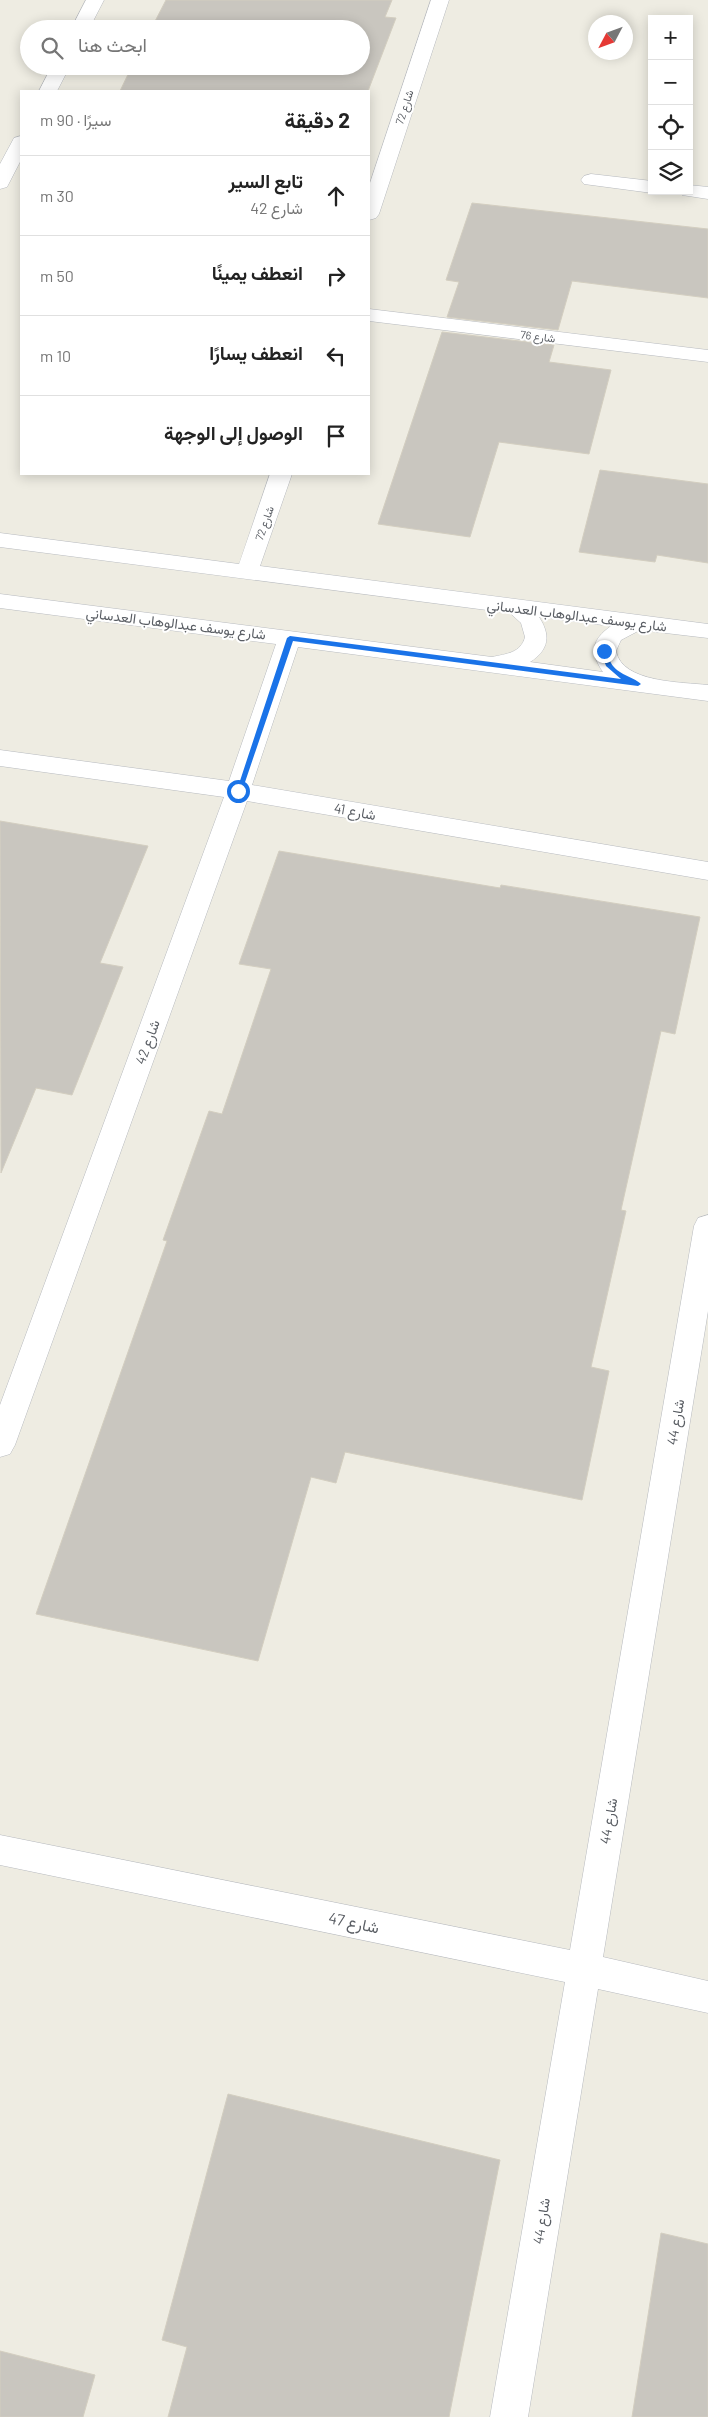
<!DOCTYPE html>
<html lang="ar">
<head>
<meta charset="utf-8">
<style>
  :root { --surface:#fff; --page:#f6f6f6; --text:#222; --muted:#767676; --line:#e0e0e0 }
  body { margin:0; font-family:Barlow,Vazirmatn,sans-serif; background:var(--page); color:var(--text); direction:rtl }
  .controls { position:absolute; right:15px; top:15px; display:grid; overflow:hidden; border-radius:0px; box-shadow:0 2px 12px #0003 }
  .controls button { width:45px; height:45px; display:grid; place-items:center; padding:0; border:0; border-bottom:1px solid var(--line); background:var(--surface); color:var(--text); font:25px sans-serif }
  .compass { position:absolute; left:588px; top:15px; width:45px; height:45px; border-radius:50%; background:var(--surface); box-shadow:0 2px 12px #0003; rotate:229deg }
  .stop { position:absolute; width:15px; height:15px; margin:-11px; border:4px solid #1a73e8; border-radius:50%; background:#fff }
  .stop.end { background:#1a73e8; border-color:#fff; box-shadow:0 1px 5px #0008 }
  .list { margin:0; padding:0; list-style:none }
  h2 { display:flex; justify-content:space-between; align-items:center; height:65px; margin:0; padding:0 20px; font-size:21px }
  h2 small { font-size:16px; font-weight:400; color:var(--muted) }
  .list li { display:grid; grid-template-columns:32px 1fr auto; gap:15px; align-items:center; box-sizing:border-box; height:80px; padding:0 20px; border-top:1px solid var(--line) }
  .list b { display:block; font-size:19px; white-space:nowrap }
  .list p { margin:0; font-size:16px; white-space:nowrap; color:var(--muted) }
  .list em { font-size:16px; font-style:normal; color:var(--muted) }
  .icon { flex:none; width:28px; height:28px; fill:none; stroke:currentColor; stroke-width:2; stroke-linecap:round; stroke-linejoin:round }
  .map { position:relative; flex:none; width:708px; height:2417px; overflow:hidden; direction:ltr }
  .search { position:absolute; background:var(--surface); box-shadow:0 2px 12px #0003; left:20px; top:20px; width:350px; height:55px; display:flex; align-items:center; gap:12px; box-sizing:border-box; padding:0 18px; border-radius:28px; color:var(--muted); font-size:19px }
  .panel { position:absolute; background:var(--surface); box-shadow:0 2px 12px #0003; left:20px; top:90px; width:350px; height:385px; border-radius:0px; direction:rtl }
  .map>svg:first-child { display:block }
  .building { fill:#c9c6bf; stroke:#d3cec0 }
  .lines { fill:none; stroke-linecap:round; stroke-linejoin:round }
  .minor-casing { stroke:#b7babf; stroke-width:1 }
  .minor { fill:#fff; fill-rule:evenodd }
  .route { fill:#1a73e8 }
  .labels { text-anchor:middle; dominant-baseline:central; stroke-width:4; stroke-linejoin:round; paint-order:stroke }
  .far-street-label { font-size:11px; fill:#5a5e64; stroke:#fff }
  .street-label { font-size:14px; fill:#5a5e64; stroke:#fff }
  .near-street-label { font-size:16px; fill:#5a5e64; stroke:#fff }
</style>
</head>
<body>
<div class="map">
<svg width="708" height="2417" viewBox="0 0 708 2417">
  <rect width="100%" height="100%" fill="#eeece2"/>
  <path class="building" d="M166 0H392L385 17 396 18 368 91H120L132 66H361V29H151Z
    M472 203 708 229V298L572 281 558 330 447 317 459 282 446 280Z
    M442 332 554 345 549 362 611 370 589 454 499 442 470 537 378 524Z
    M600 470 708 484V563L657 555 655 562 579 552Z
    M0 821 148 846 100 963 123 967 72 1095 36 1088 1 1173Z
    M279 851 500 888 501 885 700 917 675 1034 661 1031 621 1210 626 1211 591 1367 609 1371 582 1500 345 1452 336 1483 311 1477 258 1661 36 1614 167 1241 163 1240 209 1111 222 1114 271 969 239 964Z
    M228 2094 500 2160 449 2417H168L187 2347 162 2340Z
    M661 2233 708 2244V2417H632Z
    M0 2351 95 2375 83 2417H0Z"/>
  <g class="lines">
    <g class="minor-casing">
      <path id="minor" d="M86 0H104L89 29H71Z
        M431 0H449L379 214 376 218 369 220V186Z
        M52 66H70L57 91H39Z
        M21 136V160L7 187 0 189V164L14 138Z
        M591 174 652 181V191H658L652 193 584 184 581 180 584 176Z
        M689 185 708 187V199L682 195 680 191H689Z
        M369 309 708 350V362L369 321Z
        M270 474H292L260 566 708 624V638L640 630 621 640 616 651C622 683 682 682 708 685V701L298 647 252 785 708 862V880L247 801 15 1445 10 1454 0 1457V1405L224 797 0 766V750L229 781 276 644 0 608V594L492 657C506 654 521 653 525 637L521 623 510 613 0 547V533L239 564ZM539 617 611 626C591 640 590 653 603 672L530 662C549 650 551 635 539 617Z
        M708 1215V1311L603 1957 708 1981V2013L598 1989 528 2417H490L565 1982 0 1865V1835L570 1950 694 1226 698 1218Z"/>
    </g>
    <use href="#minor" class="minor"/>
  </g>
  <path class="route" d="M290 636 621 679 606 666 601 651 604 649C609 652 608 657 611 663 618 675 632 676 641 684L638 686 293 641 242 791 236 793 287 638Z"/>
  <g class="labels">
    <g class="far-street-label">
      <text transform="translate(404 107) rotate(-72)">شارع 72</text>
      <text transform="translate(538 336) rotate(7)">شارع 76</text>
      <text transform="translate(264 523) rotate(-71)">شارع 72</text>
    </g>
    <g class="street-label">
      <text transform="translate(577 615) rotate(7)">شارع يوسف عبدالوهاب العدساني</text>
      <text transform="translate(176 623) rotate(7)">شارع يوسف عبدالوهاب العدساني</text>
      <text transform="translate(355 811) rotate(10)">شارع 41</text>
      <text transform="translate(147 1042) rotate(-70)">شارع 42</text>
      <text transform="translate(675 1422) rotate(-80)">شارع 44</text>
      <text transform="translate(608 1821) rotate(-80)">شارع 44</text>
      <text transform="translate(541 2221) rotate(-81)">شارع 44</text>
    </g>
    <g class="near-street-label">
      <text transform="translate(354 1922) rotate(12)">شارع 47</text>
    </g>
  </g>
</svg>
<div class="controls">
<button>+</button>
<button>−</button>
<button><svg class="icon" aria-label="locate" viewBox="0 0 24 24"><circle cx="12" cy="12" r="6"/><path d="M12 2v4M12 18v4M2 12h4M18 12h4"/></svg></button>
<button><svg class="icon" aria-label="layers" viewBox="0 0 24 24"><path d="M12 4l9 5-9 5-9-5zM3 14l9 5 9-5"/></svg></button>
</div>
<svg class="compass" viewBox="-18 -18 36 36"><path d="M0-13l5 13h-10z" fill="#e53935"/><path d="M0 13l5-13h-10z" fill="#767676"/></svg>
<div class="stop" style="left:238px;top:791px"></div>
<div class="stop end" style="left:604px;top:651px"></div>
<div class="search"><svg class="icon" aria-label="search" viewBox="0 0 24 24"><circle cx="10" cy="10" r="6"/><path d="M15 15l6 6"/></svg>ابحث هنا</div>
<section class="panel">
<h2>2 دقيقة<small>سيرًا · 90 m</small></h2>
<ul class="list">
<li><svg class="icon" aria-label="ahead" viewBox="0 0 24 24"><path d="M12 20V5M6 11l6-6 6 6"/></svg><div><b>تابع السير</b><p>شارع 42</p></div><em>30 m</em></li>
<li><svg class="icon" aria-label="right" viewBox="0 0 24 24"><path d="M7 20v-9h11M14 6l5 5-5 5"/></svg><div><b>انعطف يمينًا</b></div><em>50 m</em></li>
<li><svg class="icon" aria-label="left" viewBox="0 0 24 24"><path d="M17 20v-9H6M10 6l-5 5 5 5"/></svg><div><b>انعطف يسارًا</b></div><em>10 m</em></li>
<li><svg class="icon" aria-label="arrive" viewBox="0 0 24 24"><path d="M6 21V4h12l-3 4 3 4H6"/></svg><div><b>الوصول إلى الوجهة</b></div></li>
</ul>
</section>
</div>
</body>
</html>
